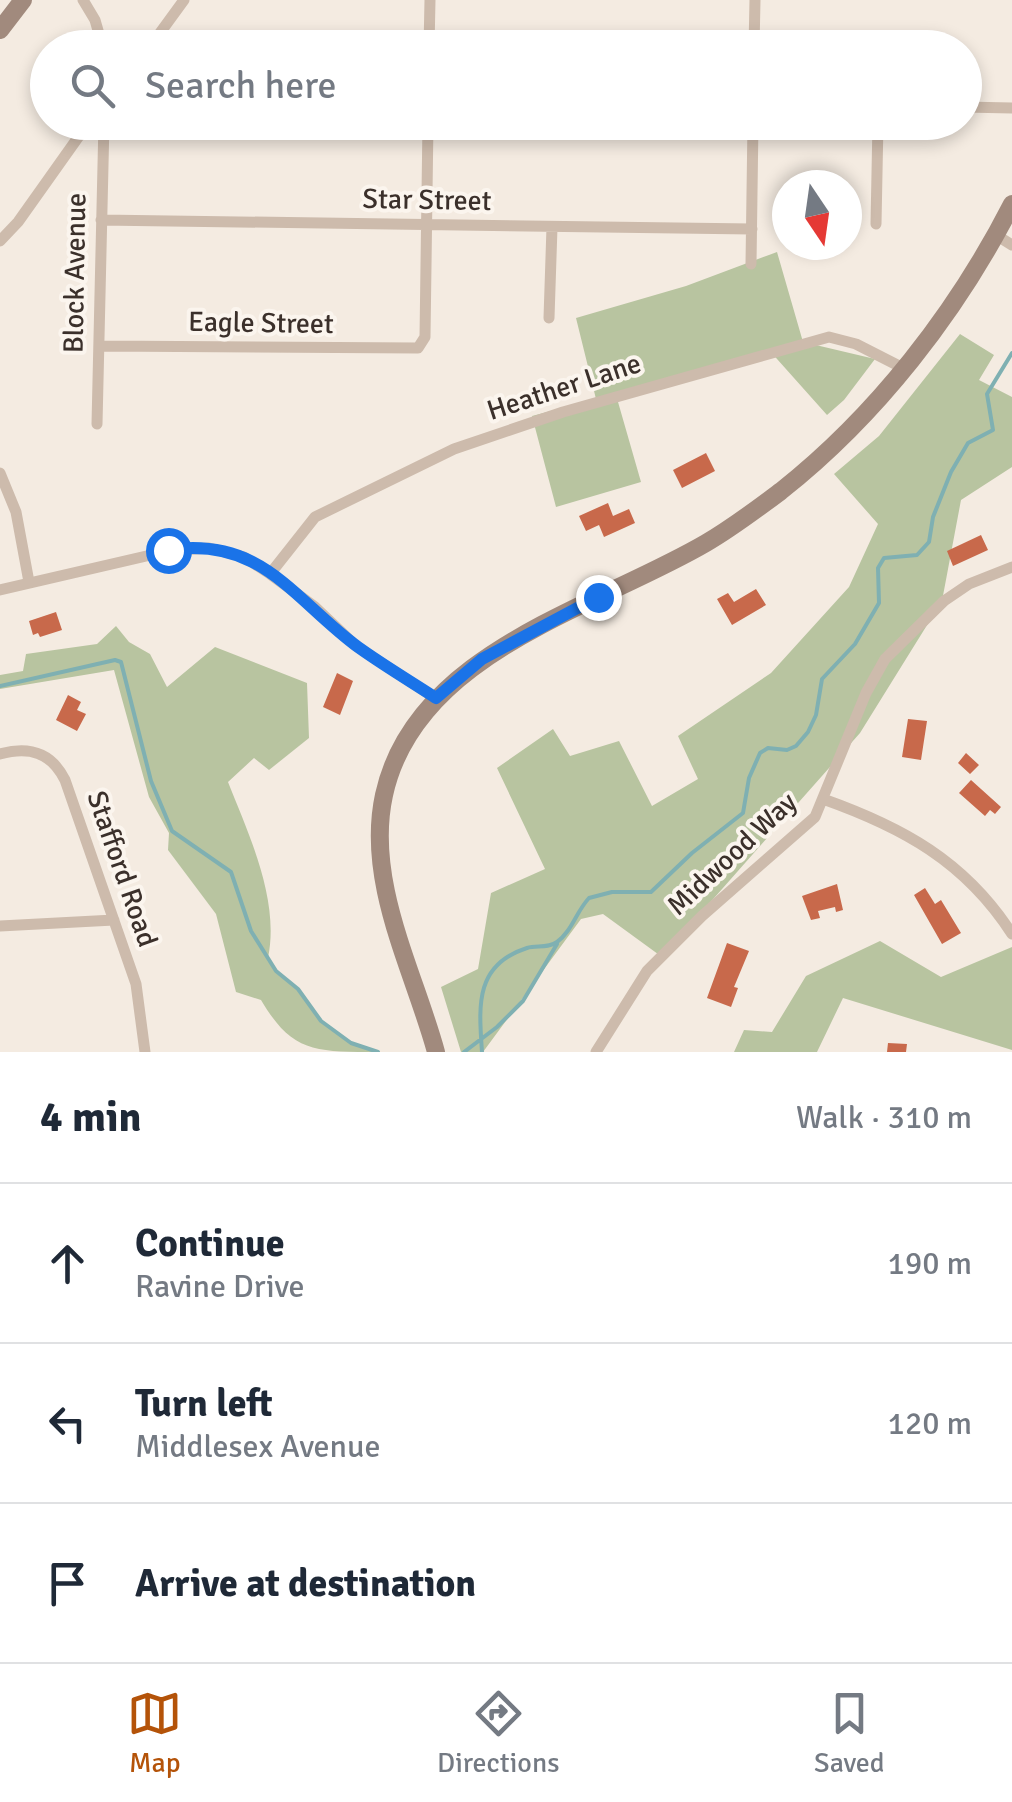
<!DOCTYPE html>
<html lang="en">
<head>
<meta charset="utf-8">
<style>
  :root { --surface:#fff; --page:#f6f6f7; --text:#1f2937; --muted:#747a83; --line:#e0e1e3; --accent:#b45309 }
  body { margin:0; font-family:Signika,sans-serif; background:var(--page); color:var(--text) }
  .compass { position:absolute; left:772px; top:170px; width:90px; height:90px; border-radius:50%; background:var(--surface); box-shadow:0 5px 15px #0003; rotate:167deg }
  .stop { position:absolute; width:30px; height:30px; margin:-22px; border:8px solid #1a73e8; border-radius:50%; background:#fff }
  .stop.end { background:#1a73e8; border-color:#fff; box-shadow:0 2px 10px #0008 }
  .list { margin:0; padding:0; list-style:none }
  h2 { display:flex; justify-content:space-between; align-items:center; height:130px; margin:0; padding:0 40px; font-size:42px }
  h2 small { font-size:32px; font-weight:400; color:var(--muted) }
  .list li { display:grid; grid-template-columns:65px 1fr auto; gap:30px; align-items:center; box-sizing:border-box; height:160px; padding:0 40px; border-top:2px solid var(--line) }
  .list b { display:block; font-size:38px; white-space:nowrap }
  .list p { margin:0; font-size:32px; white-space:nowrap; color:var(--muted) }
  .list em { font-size:32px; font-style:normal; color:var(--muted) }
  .icon { flex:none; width:55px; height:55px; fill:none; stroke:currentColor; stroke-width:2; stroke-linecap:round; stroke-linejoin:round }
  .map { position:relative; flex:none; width:1012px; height:1052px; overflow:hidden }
  .search { position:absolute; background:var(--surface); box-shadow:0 5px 15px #0003; left:30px; right:30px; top:30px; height:110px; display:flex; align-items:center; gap:25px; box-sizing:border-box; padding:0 35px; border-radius:55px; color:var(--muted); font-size:38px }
  .sheet { height:610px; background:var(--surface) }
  nav { display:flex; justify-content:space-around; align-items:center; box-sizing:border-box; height:140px; border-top:2px solid var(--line); background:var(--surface); font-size:28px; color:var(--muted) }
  nav a { display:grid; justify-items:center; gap:5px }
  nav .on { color:var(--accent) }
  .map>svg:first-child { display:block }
  .green { fill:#b8c4a0 }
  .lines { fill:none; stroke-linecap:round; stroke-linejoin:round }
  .stream { stroke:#7fb0b2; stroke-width:4 }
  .building { fill:#c8694b }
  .street { stroke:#cdbbac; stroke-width:11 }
  .secondary { stroke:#a18a7d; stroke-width:18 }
  .route { stroke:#1a73e8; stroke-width:12 }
  .labels { text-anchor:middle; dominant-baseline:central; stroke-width:8; stroke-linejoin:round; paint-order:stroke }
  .street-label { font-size:28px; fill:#3b302b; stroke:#fbf5ee }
</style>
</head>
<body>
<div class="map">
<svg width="1012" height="1052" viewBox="0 0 1012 1052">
  <rect width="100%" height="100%" fill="#f4ebe1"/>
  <path class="green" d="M777 252 803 342 875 359 844 400 827 415 769 350 616 395 641 482 556 507 532 416 596 399 576 318 686 286Z
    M960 334 994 355 979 380 1012 397V467L961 500 942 601 860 733 662 957 603 914 581 919 483 1052H461L441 987 478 969 491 893 545 869 497 768 553 729 570 756 619 741 652 806 698 779 678 736 771 673 849 587 878 524 834 474 879 436Z
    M116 626 129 642 150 654 167 687 215 647 307 683 309 738 269 770 254 758 228 782C249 835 280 900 268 958L276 971 298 989 321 1021 351 1043 378 1052C313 1052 292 1052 261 1000L236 992 216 914 168 850 169 833 149 797 114 670 0 689V675L23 671 26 654 97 644Z
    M880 941 941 977 1012 947V1050L843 998 817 1052H734L744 1030 772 1032 806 976Z"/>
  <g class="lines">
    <path class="stream" d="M0 686 115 660 121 662 151 781 172 831 231 872 251 931 276 971 298 989 321 1021 351 1043 378 1052
      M464 1052 497 1027 523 1001 557 944
      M482 1052C479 1007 474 965 527 948 537 945 547 949 557 942 572 931 576 912 589 898L612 892H651L692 853 743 813 749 778 760 753 768 748 787 750 796 746 808 732 816 715 822 679 855 644 879 603 878 568 884 558 917 555 929 542 933 517 951 472 968 443 993 430 987 394 1012 353"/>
  </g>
  <path class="building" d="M706 453 715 471 682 488 673 470Z
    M608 503 613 516 629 509 635 523 604 537 599 525 586 531 579 516Z
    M981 535 988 550 953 566 947 551Z
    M756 589 766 605 732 625 717 599 728 593 734 602Z
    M56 612 62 630 40 637 38 633 33 635 29 621Z
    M337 673 353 681 340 715 323 707Z
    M68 695 81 702 77 710 86 714 77 731 56 720Z
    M908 719 927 721 921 760 902 757Z
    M966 753 979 765 970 774 958 763Z
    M971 780 1001 807 995 814 990 810 985 816 959 793Z
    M837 884 843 910 836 912 835 907 818 911 820 918 811 920 802 896Z
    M925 888 935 904 941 900 961 933 942 944 914 895Z
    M727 943 749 951 734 987 738 988 731 1007 707 998Z
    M888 1043 907 1044 906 1052H887Z"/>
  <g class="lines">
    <path class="street" d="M83 0 95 20 103 48
      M149 48 184 0
      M429 48 430 0
      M754 48 755 0
      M964 107 1012 108
      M101 220 752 229
      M876 224 878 122
      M996 235 1012 245
      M0 241 18 222 89 122
      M751 264 753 122
      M549 318 552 227
      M100 346 418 348 425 337 428 122
      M97 424 104 122
      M0 473 16 512 29 582
      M270 574 315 517 454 449 563 412 829 337 856 344 905 369
      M0 590 168 551 209 548 244 557 270 574 315 607 356 646 435 698
      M0 754C29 746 51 752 65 780L136 984 145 1052
      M823 799C902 827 965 861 1012 934
      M0 926 114 920
      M596 1052 647 971 702 916 815 817 866 693 885 659 944 601 969 584 1012 567"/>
    <path class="secondary" d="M0 30 23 0
      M436 1052C414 971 365 882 384 795 415 652 595 608 706 543 732 528 757 509 781 491 876 416 957 312 1012 204"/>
  </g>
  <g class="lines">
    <path class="route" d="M168 550C262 536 293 599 358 647 383 665 410 681 436 698L482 659 598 597"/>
  </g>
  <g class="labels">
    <g class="street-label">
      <text transform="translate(427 200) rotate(1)">Star Street</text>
      <text transform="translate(75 273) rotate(-89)">Block Avenue</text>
      <text transform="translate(261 323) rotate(1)">Eagle Street</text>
      <text transform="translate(564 387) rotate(-18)">Heather Lane</text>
      <text transform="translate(732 854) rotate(-43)">Midwood Way</text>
      <text transform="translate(122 869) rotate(71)">Stafford Road</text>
    </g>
  </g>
</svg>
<svg class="compass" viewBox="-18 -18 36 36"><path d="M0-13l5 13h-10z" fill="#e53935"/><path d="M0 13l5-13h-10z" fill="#747a83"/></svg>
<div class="stop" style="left:168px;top:550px"></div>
<div class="stop end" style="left:598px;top:597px"></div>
<div class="search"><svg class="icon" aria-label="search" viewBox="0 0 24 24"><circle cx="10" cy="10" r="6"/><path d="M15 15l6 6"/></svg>Search here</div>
</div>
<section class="sheet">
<h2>4 min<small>Walk · 310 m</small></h2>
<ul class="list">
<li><svg class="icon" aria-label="ahead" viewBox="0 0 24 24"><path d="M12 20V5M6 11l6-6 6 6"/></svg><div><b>Continue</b><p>Ravine Drive</p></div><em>190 m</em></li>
<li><svg class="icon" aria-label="left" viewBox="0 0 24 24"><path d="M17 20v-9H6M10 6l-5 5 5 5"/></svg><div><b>Turn left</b><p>Middlesex Avenue</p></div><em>120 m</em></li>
<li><svg class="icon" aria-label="arrive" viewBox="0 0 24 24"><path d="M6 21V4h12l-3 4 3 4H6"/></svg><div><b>Arrive at destination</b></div></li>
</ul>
</section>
<nav>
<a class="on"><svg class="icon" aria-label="map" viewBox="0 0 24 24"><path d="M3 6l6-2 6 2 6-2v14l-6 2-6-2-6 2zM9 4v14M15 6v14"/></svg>Map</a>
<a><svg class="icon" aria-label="directions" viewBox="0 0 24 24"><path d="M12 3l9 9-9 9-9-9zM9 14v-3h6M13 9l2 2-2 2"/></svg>Directions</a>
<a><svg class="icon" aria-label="saved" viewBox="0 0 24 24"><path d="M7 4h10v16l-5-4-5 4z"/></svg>Saved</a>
</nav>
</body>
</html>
